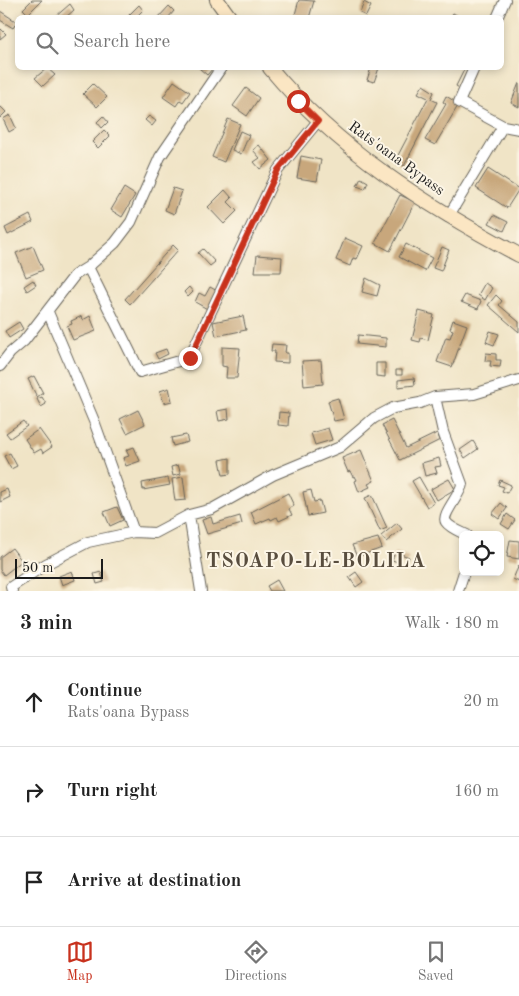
<!DOCTYPE html>
<html lang="en">
<head>
<meta charset="utf-8">
<style>
  :root { --surface:#fff; --page:#f2f2f2; --text:#222; --muted:#767676; --line:#e0e0e0; --accent:#c8321e }
  body { margin:0; font-family:"Old Standard TT",serif; background:var(--page); color:var(--text) }
  .controls { position:absolute; right:15px; bottom:15px; display:grid; overflow:hidden; border-radius:8px; box-shadow:0 2px 8px #0003 }
  .controls button { width:45px; height:45px; display:grid; place-items:center; padding:0; border:0; border-bottom:1px solid var(--line); background:var(--surface); color:var(--text); font:25px sans-serif }
  .scale { position:absolute; left:15px; bottom:12px; width:88px; box-sizing:border-box; padding-left:5px; border:2px solid #1c1c1c; border-top:0; font-size:14px; line-height:18px; white-space:nowrap; color:#1c1c1c; -webkit-text-stroke:4px #fcf5e5; paint-order:stroke }
  .stop { position:absolute; width:15px; height:15px; margin:-11px; border:4px solid #c8321e; border-radius:50%; background:#fff }
  .stop.end { background:#c8321e; border-color:#fff; box-shadow:0 1px 5px #0008 }
  .list { margin:0; padding:0; list-style:none }
  h2 { display:flex; justify-content:space-between; align-items:center; height:65px; margin:0; padding:0 20px; font-size:21px }
  h2 small { font-size:16px; font-weight:400; color:var(--muted) }
  .list li { display:grid; grid-template-columns:32px 1fr auto; gap:15px; align-items:center; box-sizing:border-box; height:90px; padding:0 20px; border-top:1px solid var(--line) }
  .list b { display:block; font-size:19px; white-space:nowrap }
  .list p { margin:0; font-size:16px; white-space:nowrap; color:var(--muted) }
  .list em { font-size:16px; font-style:normal; color:var(--muted) }
  .icon { flex:none; width:28px; height:28px; fill:none; stroke:currentColor; stroke-width:2; stroke-linecap:round; stroke-linejoin:round }
  .map { position:relative; flex:none; width:519px; height:591px; overflow:hidden }
  .search { position:absolute; background:var(--surface); box-shadow:0 2px 8px #0003; left:15px; right:15px; top:15px; height:55px; display:flex; align-items:center; gap:12px; box-sizing:border-box; padding:0 18px; border-radius:8px; color:var(--muted); font-size:19px }
  .sheet { height:335px; background:var(--surface) }
  nav { display:flex; justify-content:space-around; align-items:center; box-sizing:border-box; height:70px; border-top:1px solid var(--line); background:var(--surface); font-size:14px; color:var(--muted) }
  nav a { display:grid; justify-items:center; gap:2px }
  nav .on { color:var(--accent) }
  .map>svg:first-child { display:block }
  .building { fill:#c8a77c }
  .lines { fill:none; stroke-linecap:round; stroke-linejoin:round }
  .street-casing { stroke:#666258; stroke-width:12 }
  .secondary-casing { stroke:#666258; stroke-width:16 }
  .street { stroke:#fff; stroke-width:10 }
  .secondary { stroke:#fbe6c3; stroke-width:14 }
  .route { stroke:#c8321e; stroke-width:6 }
  .labels { text-anchor:middle; dominant-baseline:central; stroke-width:4; stroke-linejoin:round; paint-order:stroke }
  .street-label { font-size:15px; fill:#1c1c1c; stroke:#fcf5e5 }
  .district-label { font-size:20px; font-weight:bold; letter-spacing:1px; fill:#584d3e; stroke:#fcf5e5 }
</style>
</head>
<body>
<div class="map">
<svg width="519" height="591" viewBox="0 0 519 591">
  <rect width="100%" height="100%" fill="#fcf5e5"/>
  <filter id="ink" filterUnits="userSpaceOnUse"><feTurbulence type="fractalNoise" baseFrequency=".02" numOctaves="2"/><feDisplacementMap in="SourceGraphic" scale="10" xChannelSelector="R" yChannelSelector="G"/><feConvolveMatrix kernelMatrix="1 2 1 2 8 2 1 2 1" color-interpolation-filters="sRGB"/></filter>
  <filter id="wash" filterUnits="userSpaceOnUse"><feTurbulence type="fractalNoise" baseFrequency=".0096" numOctaves="4" result="noise"/><feDisplacementMap in="SourceGraphic" scale="20" xChannelSelector="R" yChannelSelector="G"/><feGaussianBlur stdDeviation="1.12" result="paint"/><feColorMatrix in="noise" values="0 0 0 0 0 0 0 0 0 0 0 0 0 0 0 0 0 1.4 0 .05"/><feComposite in="paint" operator="in"/></filter>
  <g filter="url(#wash)">
    <rect width="100%" height="100%" fill="#f0e4c6"/>
    <g id="blocks">
      <path class="building" d="M32 0H42L28 14 23 9Z
        M299 0 314 1 309 18H294Z
        M364 2 371 6 366 16 360 13Z
        M70 4 74 10 65 18H54Z
        M139 5 143 10 135 18H131L129 15Z
        M169 6 174 11 168 18H158Z
        M0 11 17 22 13 28 0 20Z
        M453 13 462 18H450Z
        M1 29 6 34 0 39V30Z
        M47 68 55 75 43 86 35 78Z
        M199 68H213L207 75Z
        M371 68H379L374 82 367 80Z
        M465 68 473 70 463 90 456 86Z
        M174 81 190 92 183 102 180 100 176 106 163 97Z
        M519 83V107L511 103Z
        M93 84 107 97 97 107 83 94Z
        M423 85 434 92 431 99 437 102 404 166 395 161 428 98 418 93Z
        M246 88 259 98 247 116 233 106Z
        M446 96 459 104 435 145 425 140 446 104 443 102Z
        M0 106 6 112 0 118Z
        M10 115 16 128 9 132 3 119Z
        M103 116 108 122 102 128 97 122Z
        M149 116 156 121 152 126 145 120Z
        M228 119 240 124 224 162 212 157Z
        M104 130 110 136 98 148 92 142Z
        M240 131 249 135 241 154 232 150Z
        M259 145 271 160 260 169 254 162 260 158 253 150Z
        M301 156 321 160 317 181 297 178Z
        M488 169 519 189 507 208 476 188Z
        M361 178 368 182 365 189 357 186Z
        M124 188 135 195 122 217 111 210Z
        M173 188 182 191 174 214 165 210Z
        M225 190 232 198 228 202 237 211 224 224 208 207Z
        M400 195 415 202 390 251 375 243Z
        M30 215 33 222 8 235 5 228Z
        M494 215 508 222 504 231 489 223Z
        M345 238 363 246 357 259 353 258 350 266 336 260Z
        M406 244 432 258 425 271 399 257Z
        M173 245 178 250 130 304 125 299Z
        M33 246 43 270 26 277 16 253Z
        M442 247 449 250 441 271 433 268Z
        M203 249 215 262 210 266 198 253Z
        M257 255 282 257 281 272H255Z
        M366 278 380 285 377 296 362 292Z
        M33 280 36 285 27 291 24 286Z
        M485 283 492 288 485 300 478 295Z
        M189 287 193 292 188 297 184 292Z
        M210 287 219 292 209 310 195 302 199 293 205 296Z
        M465 295 481 301 478 309 461 302Z
        M496 295 502 301 499 305 519 322V332L488 305Z
        M419 311 434 315 428 340 421 338 420 342 412 340Z
        M82 316 83 320 90 316 96 331 73 340 67 326 72 324 71 321Z
        M243 316 246 330 216 336 213 322Z
        M453 320 467 325 452 367 437 362 446 337 450 338 453 330 450 329Z
        M19 322 23 329 9 338 5 331Z
        M490 331 499 334 494 345 486 342Z
        M358 335 386 338V347L357 344Z
        M272 344 286 345 285 353H288V363L274 362 275 351H271Z
        M222 347 240 348 237 378H226L227 367 222 366Z
        M166 349 168 354 158 359 155 353Z
        M486 353 496 354V360H501L500 367 490 366 491 361H485Z
        M321 360 323 384 304 386 302 361Z
        M376 363H385V377L376 376Z
        M396 370H402V375H396Z
        M34 376 43 393 37 397 28 379Z
        M414 378 415 385 398 387V380Z
        M169 388 172 401 164 403 160 391Z
        M42 397 46 404 41 407 37 399Z
        M338 398 344 419 334 421 328 401Z
        M228 409 229 419 219 421 217 411Z
        M138 410 145 424 127 433 120 419Z
        M279 412 289 413 288 426 278 425Z
        M392 420 406 448 437 433 440 440 400 460 382 425Z
        M23 421 27 426 10 438 6 433Z
        M328 428 332 440 315 445 311 433Z
        M39 429 52 447 43 453 41 449 34 453 25 439Z
        M186 435 188 442 173 446 171 438Z
        M473 441 478 449 465 458 460 450Z
        M134 447 140 461 126 466 123 458 129 456 126 450Z
        M361 450 374 481 368 484 370 487 359 492 355 481 357 480 355 476 353 477 350 471 348 472 342 458Z
        M10 453 17 466 11 469 4 456Z
        M230 458V474L223 475 220 460Z
        M439 458 441 466 435 467 437 473 425 476 422 463Z
        M178 465 181 474 173 476 171 467Z
        M183 477 186 500 175 501 172 479Z
        M419 477 434 503 427 507 412 481Z
        M168 478 170 485 143 490 142 483Z
        M449 479 455 489 437 500 431 489Z
        M500 480 511 485 507 493 502 491 504 487 498 485Z
        M7 489 10 497 0 502V492Z
        M311 490 314 502 320 501 323 513 308 516 303 492Z
        M288 493 294 506 289 509 292 515 279 521 277 517 271 520 270 518 256 524 251 512Z
        M372 495 387 528 380 531 365 498Z
        M501 503 507 508 499 519 492 514Z
        M117 507 123 520 110 526 104 512Z
        M507 514 515 520 509 529 501 524Z
        M240 516 242 524 207 534 202 520 211 517 213 524Z
        M397 523 402 529 386 542 381 536Z
        M378 538 382 548 357 557 352 545Z
        M510 540 519 541V559L507 557Z
        M12 548 22 561 4 575 0 570V557Z
        M395 552 409 557 406 565 392 560Z
        M519 565V582L513 579Z
        M72 571 75 580 62 585 59 576Z
        M101 572 104 582 97 584 94 574Z
        M356 572 363 582 356 587 349 577Z
        M277 580 283 591H270L267 586Z"/>
    </g>
  </g>
  <g filter="url(#ink)">
    <use href="#blocks" fill-opacity="0" stroke="#666258" stroke-width="1"/>
    <g class="lines">
      <g class="street-casing">
        <path id="street" d="M497 18 505 0
          M503 126 519 129
          M448 217 503 126 459 102 474 68
          M88 267 140 372 189 358 278 170 318 121
          M48 312 94 421 134 532
          M0 366 10 353 24 341 75 275 88 267 115 243 131 222 160 157 221 68
          M435 397 443 432 462 484C461 494 441 515 446 522 450 528 461 532 467 535
          M189 515 201 591
          M12 591 11 587 46 564 88 542 134 532 155 533 189 515 212 509 273 475 340 447 374 418 393 408 420 403 435 397 474 394 519 380
          M458 591 464 572"/>
      </g>
      <g class="secondary-casing">
        <path id="secondary" d="M217 0 230 18
          M270 68C338 150 425 205 519 255"/>
      </g>
      <use href="#street" class="street"/>
      <use href="#secondary" class="secondary"/>
    </g>
  </g>
  <g class="lines" filter="url(#ink)">
    <path class="route" d="M190 358 278 170 318 121 298 101"/>
  </g>
  <g class="labels">
    <g class="street-label">
      <text transform="translate(396 159) rotate(36)">Rats'oana Bypass</text>
    </g>
    <g class="district-label">
      <text x="316" y="562">TSOAPO-LE-BOLILA</text>
    </g>
  </g>
</svg>
<div class="controls">
<button><svg class="icon" aria-label="locate" viewBox="0 0 24 24"><circle cx="12" cy="12" r="6"/><path d="M12 2v4M12 18v4M2 12h4M18 12h4"/></svg></button>
</div>
<div class="scale">50 m</div>
<div class="stop" style="left:298px;top:101px"></div>
<div class="stop end" style="left:190px;top:358px"></div>
<div class="search"><svg class="icon" aria-label="search" viewBox="0 0 24 24"><circle cx="10" cy="10" r="6"/><path d="M15 15l6 6"/></svg>Search here</div>
</div>
<section class="sheet">
<h2>3 min<small>Walk · 180 m</small></h2>
<ul class="list">
<li><svg class="icon" aria-label="ahead" viewBox="0 0 24 24"><path d="M12 20V5M6 11l6-6 6 6"/></svg><div><b>Continue</b><p>Rats'oana Bypass</p></div><em>20 m</em></li>
<li><svg class="icon" aria-label="right" viewBox="0 0 24 24"><path d="M7 20v-9h11M14 6l5 5-5 5"/></svg><div><b>Turn right</b></div><em>160 m</em></li>
<li><svg class="icon" aria-label="arrive" viewBox="0 0 24 24"><path d="M6 21V4h12l-3 4 3 4H6"/></svg><div><b>Arrive at destination</b></div></li>
</ul>
</section>
<nav>
<a class="on"><svg class="icon" aria-label="map" viewBox="0 0 24 24"><path d="M3 6l6-2 6 2 6-2v14l-6 2-6-2-6 2zM9 4v14M15 6v14"/></svg>Map</a>
<a><svg class="icon" aria-label="directions" viewBox="0 0 24 24"><path d="M12 3l9 9-9 9-9-9zM9 14v-3h6M13 9l2 2-2 2"/></svg>Directions</a>
<a><svg class="icon" aria-label="saved" viewBox="0 0 24 24"><path d="M7 4h10v16l-5-4-5 4z"/></svg>Saved</a>
</nav>
</body>
</html>
